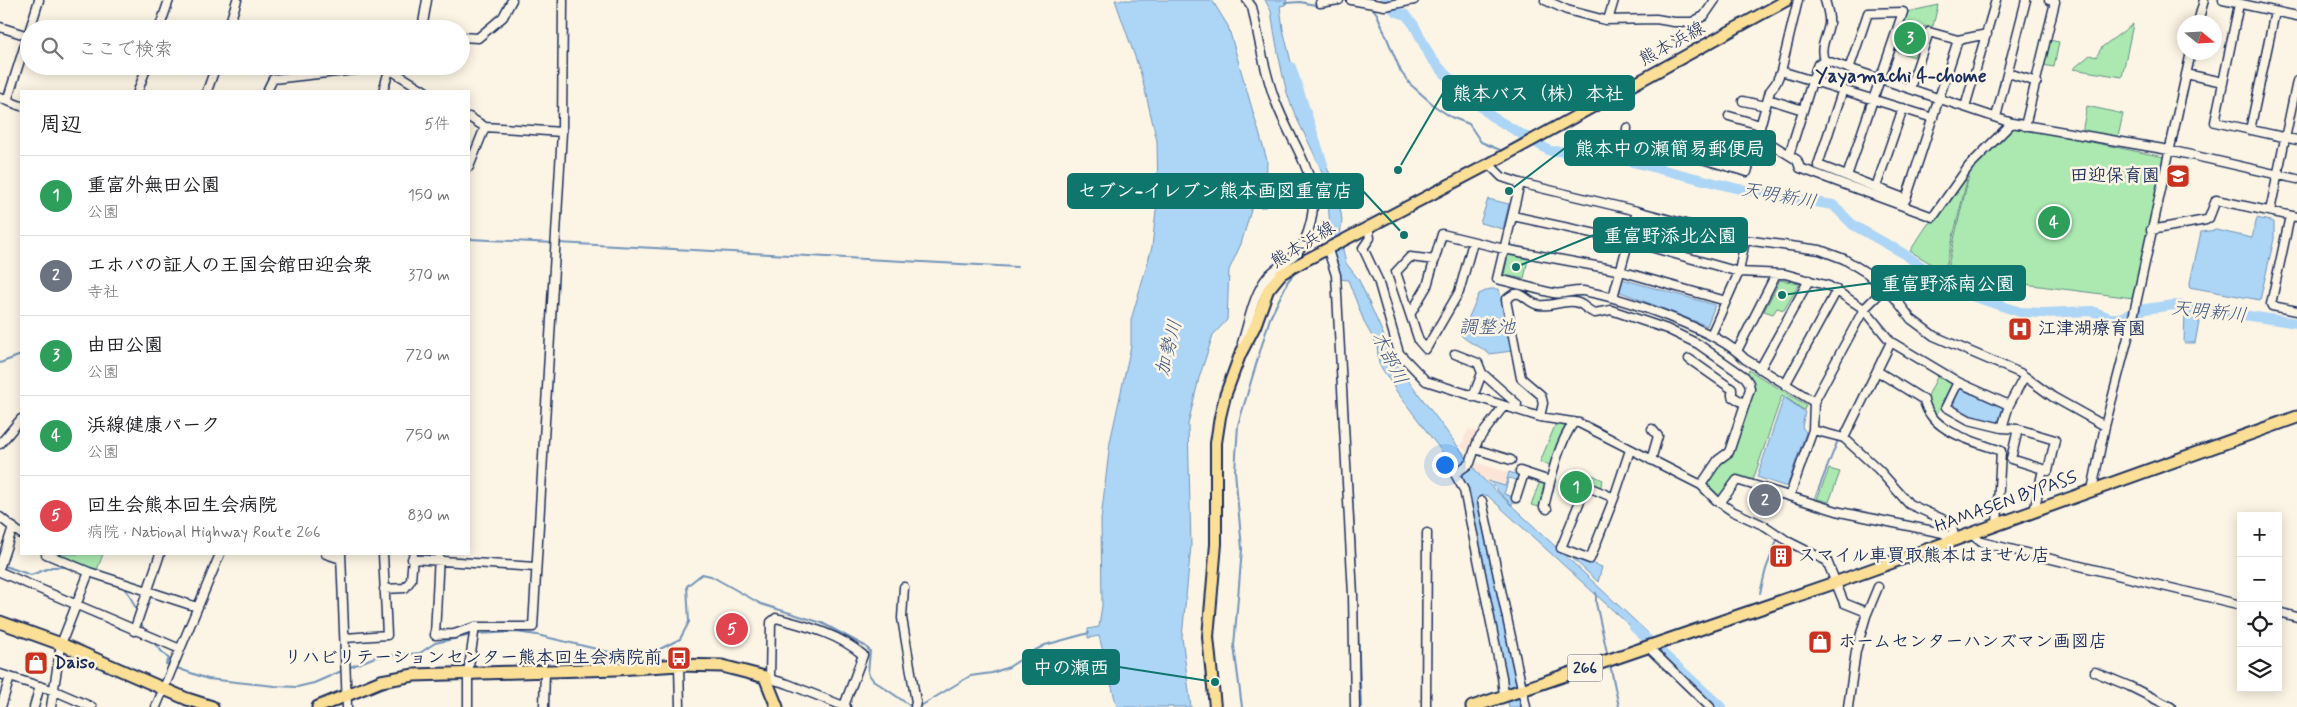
<!DOCTYPE html>
<html lang="ja">
<head>
<meta charset="utf-8">
<style>
  :root { --surface:#fff; --page:#f6f6f6; --text:#202124; --muted:#757577; --line:#e0e0e0; --accent:#c8321e }
  body { margin:0; font-family:Mynerve,"Klee One",sans-serif; background:var(--page); color:var(--text) }
  .controls { position:absolute; right:15px; bottom:15px; display:grid; overflow:hidden; border-radius:0px; box-shadow:0 2px 12px #0003 }
  .controls button { width:45px; height:45px; display:grid; place-items:center; padding:0; border:0; border-bottom:1px solid var(--line); background:var(--surface); color:var(--text); font:25px sans-serif }
  .compass { position:absolute; left:2177px; top:15px; width:45px; height:45px; border-radius:50%; background:var(--surface); box-shadow:0 2px 12px #0003; rotate:108deg }
  .you { position:absolute; left:1444px; top:464px; width:18px; height:18px; margin:-12px; border:4px solid #fff; border-radius:50%; background:#1a73e8; box-shadow:0 0 0 8px #1a73e833 }
  .badge { display:grid; place-items:center; width:32px; height:32px; border-radius:50%; background:var(--accent); color:#fff; font-size:16px; font-weight:700 }
  .pin { position:absolute; translate:-50% -50%; border:2px solid #fff; box-shadow:0 1px 5px #0006 }
  .list { margin:0; padding:0; list-style:none }
  h2 { display:flex; justify-content:space-between; align-items:center; height:65px; margin:0; padding:0 20px; font-size:21px }
  h2 small { font-size:16px; font-weight:400; color:var(--muted) }
  .list li { display:grid; grid-template-columns:32px 1fr auto; gap:15px; align-items:center; box-sizing:border-box; height:80px; padding:0 20px; border-top:1px solid var(--line) }
  .list b { display:block; font-size:19px; white-space:nowrap }
  .list p { margin:0; font-size:16px; white-space:nowrap; color:var(--muted) }
  .list em { font-size:16px; font-style:normal; color:var(--muted) }
  .icon { flex:none; width:28px; height:28px; fill:none; stroke:currentColor; stroke-width:2; stroke-linecap:round; stroke-linejoin:round }
  .map { position:relative; flex:none; width:2297px; height:707px; overflow:hidden }
  .search { position:absolute; background:var(--surface); box-shadow:0 2px 12px #0003; left:20px; top:20px; width:450px; height:55px; display:flex; align-items:center; gap:12px; box-sizing:border-box; padding:0 18px; border-radius:28px; color:var(--muted); font-size:19px }
  .panel { position:absolute; background:var(--surface); box-shadow:0 2px 12px #0003; left:20px; top:90px; width:450px; height:465px; border-radius:0px }
  .map>svg:first-child { display:block }
  .built { fill:#fce5d7 }
  .green { fill:#abe9b0; stroke:#638c87 }
  .water { fill:#acd5f6; stroke:#7293b9 }
  .lines { fill:none; stroke-linecap:round; stroke-linejoin:round }
  .stream { stroke:#7293b9; stroke-width:2 }
  .river { stroke:#acd5f6; stroke-width:10 }
  .minor-casing { stroke:#1b2f5e; stroke-width:11 }
  .major-casing { stroke:#1b2f5e; stroke-width:14 }
  .highway-casing { stroke:#1b2f5e; stroke-width:15 }
  .minor { stroke:#fcf5e5; stroke-width:8 }
  .major { stroke:#fbdf96; stroke-width:10 }
  .highway { stroke:#fbdf96; stroke-width:11 }
  .labels { text-anchor:middle; dominant-baseline:central; stroke-width:5; stroke-linejoin:round; paint-order:stroke }
  .shield { fill:#fcf5e5; stroke:#5e6a86; stroke-width:1 }
  .shield-label { font-size:16px; font-weight:bold; fill:#1b2f5e }
  .street-label { font-size:18px; fill:#1b2f5e; stroke:#fcf5e5 }
  .poi-label { font-size:18px; font-weight:bold; fill:#1b2f5e; stroke:#fcf5e5; text-anchor:start }
  .neighbourhood-label { font-size:19px; font-weight:bold; fill:#1b2f5e; stroke:#fcf5e5 }
  .water-label { font-size:19px; font-style:italic; fill:#3f5884; stroke:#fcf5e5 }
  .leader { fill:none; stroke:#0f766e; stroke-width:2 }
  .callout-dot { fill:#0f766e; stroke:#fcf5e5; stroke-width:2 }
  .callout { fill:#0f766e; stroke:#0f766e; stroke-width:2 }
  .callout-label { font-size:19px; text-anchor:middle; font-weight:bold; fill:#fff }
</style>
</head>
<body>
<div class="map">
<svg width="2297" height="707" viewBox="0 0 2297 707">
  <rect width="100%" height="100%" fill="#fcf5e5"/>
  <filter id="ink" filterUnits="userSpaceOnUse"><feTurbulence type="fractalNoise" baseFrequency=".02" numOctaves="2"/><feDisplacementMap in="SourceGraphic" scale="10" xChannelSelector="R" yChannelSelector="G"/><feConvolveMatrix kernelMatrix="1 2 1 2 8 2 1 2 1" color-interpolation-filters="sRGB"/></filter>
  <g filter="url(#ink)">
    <path class="built" d="M1468 429 1481 433 1470 457 1461 446Z
      M1475 462 1508 472 1504 485 1481 478 1472 465Z"/>
    <path class="green" d="M1938 5 1933 26 1923 27 1914 57 1896 51 1907 12Z
      M2133 24 2122 77 2073 69 2090 55 2096 57 2102 47Z
      M2049 40 2059 42 2054 67 2042 65Z
      M2087 106 2123 114 2118 137 2084 134 2083 127Z
      M2013 126 2164 157 2133 298 1946 274 1970 171Z
      M1967 180 1945 270 1938 268 1910 251 1928 224 1940 215 1964 181Z
      M1508 255 1528 259 1524 279 1504 275Z
      M1780 280 1800 283 1784 310 1777 308 1773 314 1764 311Z
      M1749 370 1806 405 1804 410 1782 395 1753 480 1736 476 1720 499 1706 486 1720 465 1731 456 1755 386 1747 374Z
      M1938 375 1952 384 1937 414 1930 408 1927 398Z
      M1556 423 1568 424 1553 466 1540 462Z
      M1577 468 1603 480 1600 488 1585 483 1580 494 1568 492Z
      M1829 469 1840 472 1829 502 1817 499Z
      M1540 481 1547 483 1540 507 1531 505Z
      M56 554H103L96 573 55 557Z"/>
    <path class="water" d="M1115 0H1212L1228 26 1267 160 1266 207H1252L1241 244 1229 270 1227 320 1213 335 1199 378 1188 424 1191 546 1182 637 1191 707H1117L1099 636 1088 638V629L1099 627 1102 605 1101 519 1110 442 1131 346V320L1152 247 1158 193 1157 141 1141 74Z
      M1265 0H1287L1285 5 1280 6 1283 29 1307 128 1337 188 1342 220 1340 236 1346 263 1359 280 1397 365 1480 476 1648 633 1641 636 1487 495 1480 500 1522 707H1509L1464 490 1455 469 1397 392 1379 364 1377 345 1365 324 1348 280 1339 279C1338 269 1332 259 1331 250 1329 222 1330 197 1321 170 1311 144 1295 120 1287 93 1280 66 1275 38 1271 11Z
      M1488 199 1509 204 1503 229 1480 223Z
      M2257 218 2274 222V239L2260 300 2189 287 2201 232 2216 230 2252 238Z
      M1622 279 1715 305 1707 326 1618 291Z
      M1490 289H1499L1512 351 1489 354C1480 345 1469 344 1461 335L1479 294Z
      M2185 309 2201 312 2195 343H2184Z
      M1960 389 2003 407 1998 423 1972 417 1951 406Z
      M1784 397 1805 412 1802 427 1806 432 1787 487 1757 477Z
      M1509 472 1521 476 1519 481 1509 478 1504 494 1513 497 1515 501 1512 505 1488 481 1505 486Z
      M1571 555 1602 567 1598 582 1570 556Z"/>
    <g class="lines">
      <path class="stream" d="M1285 3 1300 2 1320 6
        M1371 6 1377 14 1401 72 1410 84 1436 107 1451 117 1469 124 1481 142 1500 150
        M469 239 554 243
        M558 243 1017 267
        M1343 336 1355 550 1361 707
        M0 363 21 355
        M1815 498 1838 440
        M2 565 31 575 52 567H69
        M122 586 129 594 137 611
        M1596 593V603L1608 657
        M1760 593 1766 569 1777 540
        M140 620 144 630
        M477 634 516 632 537 635 622 655 660 649 680 639 689 622 687 586 702 574 711 576 761 604 822 623 865 646 870 651 868 673 873 680 912 707
        M149 638 169 659 166 664 170 665
        M1610 664 1619 707
        M174 667 208 679 275 686 297 687 314 683 344 670
        M348 668 375 657 420 653 435 643 472 635
        M919 707 970 676 992 673 1009 667 1032 652 1045 645 1089 633
        M1242 707 1234 646 1242 549 1235 471 1238 425 1270 318 1288 281 1297 270"/>
      <path class="river" d="M1385 0 1395 11 1406 15 1414 25 1431 58 1446 75 1491 116 1550 151 1593 152 1739 189 1833 205 1853 225 1901 252 1957 291 2020 312 2043 313 2092 311 2110 318H2119L2145 309 2174 305 2297 323
        M1291 67 1323 164
        M1634 627 1721 707"/>
      <g class="minor-casing">
        <path id="minor" d="M1351 0 1385 6 1414 0
          M1545 0 1567 10 1605 20 1656 19 1674 22H1692L1704 16 1715 0
          M1798 0 1781 71 1776 83 1770 91 1757 138 1768 142 1797 160 1800 168 1933 217 1969 166 2012 123 2169 150 2297 179
          M1825 0C1827 8 1830 16 1829 24 1827 37 1819 47 1824 60L2012 123
          M2223 0 2297 16
          M1320 3 1339 0
          M2239 4 2215 122 2297 140
          M1608 20 1614 0
          M2198 22 2204 0
          M0 27 28 36
          M30 29 39 0
          M159 29 169 0
          M228 29 237 0
          M422 29 427 0
          M461 37 478 38 503 17 512 0
          M1781 71 1933 118
          M2008 73 2037 82
          M2186 74 2223 82
          M1910 88 1929 32 1958 40
          M1843 89 1818 165 1906 199 1958 40 1987 34
          M138 91 147 66
          M207 91 216 66
          M267 91 273 79 381 67 389 69 425 91
          M383 91 390 67
          M0 98 21 106
          M1768 99 1803 110
          M7 101 29 32
          M1743 101 1766 106
          M1965 107 1996 0
          M1729 116 1760 125
          M469 117 485 127 562 132
          M1996 117 2026 0
          M2025 126 2055 2 2049 0
          M1627 128 1626 140 1643 142 1747 172 1757 138
          M2250 130 2275 12
          M1789 155 1816 69 1818 64 1824 60
          M1489 164 1502 177 1520 183 1637 211 1745 240 1820 250 1844 259 1867 273 1895 298 1911 319 1934 336 2020 373 2053 397 2105 426
          M469 167 485 127
          M1847 176 1903 12 1868 13 1849 69
          M1520 183 1497 279C1516 283 1534 289 1553 293 1562 295 1573 290 1583 291 1623 298 1718 330 1745 359L1814 402
          M1876 187 1903 108
          M2270 211 2297 81
          M1513 216 1629 241 1739 272 1785 274 1829 286 1864 309 1891 342 1844 438 1813 430 1790 495
          M2290 216 2271 304 2272 306 2297 311
          M1368 226 1370 238 1363 248 1378 280 1399 353 1426 381 1540 417 1579 423 1701 485 1716 500 1732 511 1765 526 1789 542 1827 561 1844 603 1864 611 1866 616 1856 651 1848 707
          M2151 230 2206 220 2209 218 2216 200 2297 217
          M1328 250 1336 275 1353 595 1355 707
          M1435 260 1410 257 1396 272 1419 341 1426 349 1459 292 1473 242
          M1613 297 1637 211
          M1411 313 1427 286 1442 234 1504 249 1617 270 1726 301
          M1711 335 1739 272 1745 240
          M1891 342 1958 382 2009 405 2024 377
          M1242 343C1249 322 1253 294 1268 276 1279 264 1297 258 1304 242 1330 184 1294 152 1275 100 1264 71 1259 38 1252 7L1247 0
          M1737 351 1776 274
          M1455 354 1478 363 1482 373
          M1689 359 1732 389V396L1745 404
          M1760 369 1809 280
          M1877 371 1924 400C1931 433 1975 441 2001 451L1997 525
          M1958 382 1946 407 1969 420 2002 428
          M1785 385 1837 290
          M1473 397 1482 373 1517 404 1516 409
          M2009 405 2002 428 2018 429
          M1503 407 1478 440 1470 463 1455 474 1464 490 1502 677 1504 696
          M1540 417 1543 403 1541 395 1521 378 1506 300C1521 284 1525 303 1539 305 1551 307 1563 300 1575 302 1583 303 1587 311 1595 313L1611 310 1667 329 1698 344 1745 377 1749 383 1750 389 1729 452 1718 460 1701 485
          M1813 430 1814 402 1864 309 1884 289
          M0 444 21 419
          M1475 449 1511 460
          M1651 460 1658 436 1652 429
          M1520 471 1550 481
          M2092 490 2105 426 2132 322 2191 52
          M1516 498 1524 473
          M1614 498 1586 486 1561 548 1590 559 1614 498 1630 450
          M1482 501 1526 707
          M1720 503 1737 480 1840 512 1943 533 1955 540 1951 523 1909 504 1879 470 1844 438
          M1547 509 1544 507C1551 479 1557 446 1574 422
          M2034 512 2043 469 2048 471 2055 440 2018 429 2011 459 2043 469
          M0 517 21 534
          M1971 534 1981 542 2241 605
          M46 554 89 572 197 607
          M326 554 341 559
          M341 554 347 707
          M439 554 435 635 454 634 475 627H533L562 132 563 0
          M412 559 535 567
          M0 566 13 527
          M0 572 180 649
          M904 587 902 618 916 702 915 707
          M384 589 405 588 411 580 413 556
          M2278 612 2297 617
          M1866 616 1878 587
          M134 631 160 554
          M345 638 387 635 383 554
          M1647 646 1710 707
          M679 665 680 707
          M2095 672 2129 686 2171 707
          M0 674 55 691 92 707
          M767 678 788 684 846 707
          M770 679 771 622 776 618C806 626 839 634 863 655L844 706
          M1 707 10 677
          M34 707 40 686
          M51 707 61 644 89 572
          M156 707 220 554
          M468 707V673L475 627
          M544 707 545 671
          M1426 707 1427 533"/>
      </g>
      <g class="major-casing">
        <path id="major" d="M1215 707 1208 637 1216 544V443L1220 417 1225 396 1240 355 1255 326 1268 290 1281 274 1306 260 1489 164 1787 0"/>
      </g>
      <g class="highway-casing">
        <path id="highway" d="M0 622 61 644 187 699 212 707
          M318 707 381 681 414 675 617 669 679 665 722 666 765 677 777 707
          M1472 707 1837 582 2297 417"/>
      </g>
      <use href="#minor" class="minor"/>
      <use href="#major" class="major"/>
      <use href="#highway" class="highway"/>
    </g>
  </g>
  <defs>
    <g id="school-square" transform="scale(1.25)"><rect x="-9" y="-9" width="18" height="18" rx="4" fill="#c8321e" stroke="#fcf5e5"/><path d="M0-5L7-2L0 1L-7-2ZM-4 1L0 2.5L4 1V4Q0 6-4 4Z" fill="#fff"/></g>
    <g id="hospital-square" transform="scale(1.25)"><rect x="-9" y="-9" width="18" height="18" rx="4" fill="#c8321e" stroke="#fcf5e5"/><path d="M-5-5h3v3.5h4V-5h3V5h-3V1.5h-4V5h-3Z" fill="#fff"/></g>
    <g id="building-square" transform="scale(1.25)"><rect x="-9" y="-9" width="18" height="18" rx="4" fill="#c8321e" stroke="#fcf5e5"/><path d="M-4-6H4V6H1V3H-1V6H-4ZM-2.5-4.3h1.7v1.8h-1.7ZM.8-4.3h1.7v1.8H.8ZM-2.5-1h1.7V.8h-1.7ZM.8-1h1.7V.8H.8Z" fill="#fff"/></g>
    <g id="shop-square" transform="scale(1.25)"><rect x="-9" y="-9" width="18" height="18" rx="4" fill="#c8321e" stroke="#fcf5e5"/><path d="M-5-2.5h2.3a2.7 3.5 0 0 1 5.4 0H5L5.5 6h-11ZM-1.5-2.5h3a1.5 2.3 0 0 0-3 0Z" fill="#fff"/></g>
    <g id="bus-square" transform="scale(1.25)"><rect x="-9" y="-9" width="18" height="18" rx="4" fill="#c8321e" stroke="#fcf5e5"/><path d="M-5-6H5V4H4V6H2V4H-2V6H-4V4H-5ZM-3.5-4V0h7V-4ZM-3.5 1.2v1.5H-2V1.2ZM2 1.2v1.5H3.5V1.2Z" fill="#fff"/></g>
  </defs>
  <g fill-rule="evenodd">
    <use href="#school-square" x="2178" y="176"/>
    <use href="#hospital-square" x="2020" y="329"/>
    <use href="#building-square" x="1781" y="556"/>
    <use href="#shop-square" x="1820" y="642"/>
    <use href="#bus-square" x="679" y="658"/>
    <use href="#shop-square" x="36" y="663"/>
  </g>
  <g class="labels">
    <rect class="shield" x="1567.5" y="654.5" width="35" height="27" rx="4"/>
    <g class="shield-label">
      <text x="1585" y="668">266</text>
    </g>
    <g class="street-label">
      <text transform="translate(1672 44) rotate(-29)">熊本浜線</text>
      <text transform="translate(1303 245) rotate(-32)">熊本浜線</text>
      <text transform="translate(2006 502) rotate(-20)">HAMASEN BYPASS</text>
    </g>
    <g class="poi-label">
      <text x="2160" y="176" text-anchor="end">田迎保育園</text>
      <text x="2038" y="329">江津湖療育園</text>
      <text x="1798" y="556">スマイル車買取熊本はません店</text>
      <text x="1838" y="642">ホームセンターハンズマン画図店</text>
      <text x="662" y="658" text-anchor="end">リハビリテーションセンター熊本回生会病院前</text>
      <text x="54" y="663">Daiso</text>
    </g>
    <g class="neighbourhood-label">
      <text x="1901" y="76">Yayamachi 4-chome</text>
    </g>
    <g class="water-label">
      <text transform="translate(1779 196) rotate(10)">天明新川</text>
      <text transform="translate(2209 312) rotate(6)">天明新川</text>
      <text x="1487" y="327">調整池</text>
      <text transform="translate(1169 348) rotate(-76)">加勢川</text>
      <text transform="translate(1389 358) rotate(63)">木部川</text>
    </g>
  </g>
  <path class="leader" d="M1398 170L1443 93M1509 191L1565 148M1404 235L1363 191M1516 267L1594 235M1782 295L1872 283M1215 682L1119 667"/>
  <g class="callout-dot">
    <circle cx="1398" cy="170" r="5"/>
    <circle cx="1509" cy="191" r="5"/>
    <circle cx="1404" cy="235" r="5"/>
    <circle cx="1516" cy="267" r="5"/>
    <circle cx="1782" cy="295" r="5"/>
    <circle cx="1215" cy="682" r="5"/>
  </g>
  <g class="callout">
    <rect x="1443" y="76" width="191" height="34" rx="5"/>
    <rect x="1565" y="131" width="210" height="34" rx="5"/>
    <rect x="1068" y="174" width="295" height="34" rx="5"/>
    <rect x="1594" y="218" width="153" height="34" rx="5"/>
    <rect x="1872" y="266" width="153" height="34" rx="5"/>
    <rect x="1023" y="650" width="96" height="34" rx="5"/>
  </g>
  <g class="callout-label">
    <text x="1538" y="100">熊本バス（株）本社</text>
    <text x="1670" y="155">熊本中の瀬簡易郵便局</text>
    <text x="1215" y="197">セブン-イレブン熊本画図重富店</text>
    <text x="1670" y="242">重富野添北公園</text>
    <text x="1948" y="290">重富野添南公園</text>
    <text x="1071" y="674">中の瀬西</text>
  </g>
</svg>
<div class="controls">
<button>+</button>
<button>−</button>
<button><svg class="icon" aria-label="locate" viewBox="0 0 24 24"><circle cx="12" cy="12" r="6"/><path d="M12 2v4M12 18v4M2 12h4M18 12h4"/></svg></button>
<button><svg class="icon" aria-label="layers" viewBox="0 0 24 24"><path d="M12 4l9 5-9 5-9-5zM3 14l9 5 9-5"/></svg></button>
</div>
<svg class="compass" viewBox="-18 -18 36 36"><path d="M0-13l5 13h-10z" fill="#e53935"/><path d="M0 13l5-13h-10z" fill="#757577"/></svg>
<div class="you"></div>
<div class="pin badge" style="left:1576px;top:487px;background:#2e9e5b">1</div>
<div class="pin badge" style="left:1765px;top:500px;background:#6b7280">2</div>
<div class="pin badge" style="left:1910px;top:38px;background:#2e9e5b">3</div>
<div class="pin badge" style="left:2054px;top:222px;background:#2e9e5b">4</div>
<div class="pin badge" style="left:732px;top:629px;background:#e0444e">5</div>
<div class="search"><svg class="icon" aria-label="search" viewBox="0 0 24 24"><circle cx="10" cy="10" r="6"/><path d="M15 15l6 6"/></svg>ここで検索</div>
<section class="panel">
<h2>周辺<small>5件</small></h2>
<ul class="list">
<li><span class="badge" style="background:#2e9e5b">1</span><div><b>重富外無田公園</b><p>公園</p></div><em>150 m</em></li>
<li><span class="badge" style="background:#6b7280">2</span><div><b>エホバの証人の王国会館田迎会衆</b><p>寺社</p></div><em>370 m</em></li>
<li><span class="badge" style="background:#2e9e5b">3</span><div><b>由田公園</b><p>公園</p></div><em>720 m</em></li>
<li><span class="badge" style="background:#2e9e5b">4</span><div><b>浜線健康パーク</b><p>公園</p></div><em>750 m</em></li>
<li><span class="badge" style="background:#e0444e">5</span><div><b>回生会熊本回生会病院</b><p>病院 · National Highway Route 266</p></div><em>830 m</em></li>
</ul>
</section>
</div>
</body>
</html>
